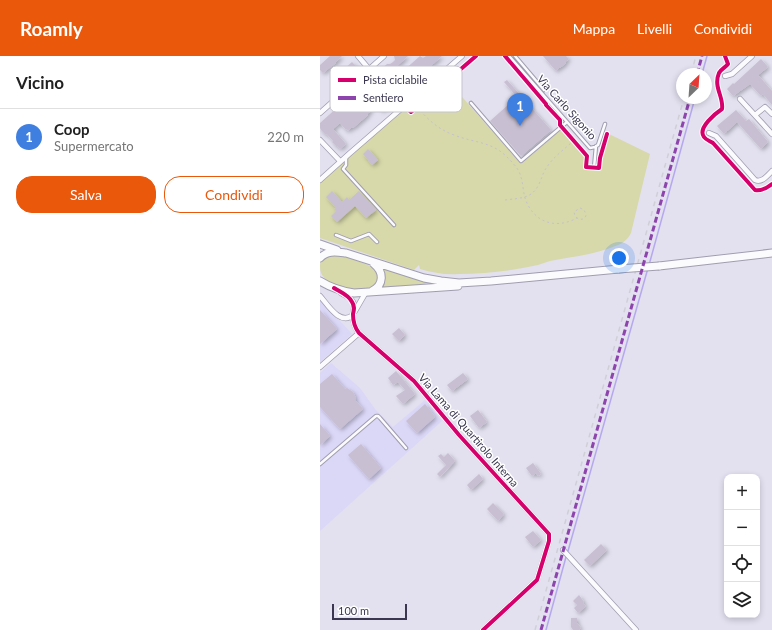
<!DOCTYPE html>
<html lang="it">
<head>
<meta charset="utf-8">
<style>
  :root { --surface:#fff; --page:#f2f2f2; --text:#222; --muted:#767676; --line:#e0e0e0; --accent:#ea580c }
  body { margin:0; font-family:Lato,sans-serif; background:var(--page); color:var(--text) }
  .controls { position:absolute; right:12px; bottom:12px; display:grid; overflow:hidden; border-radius:8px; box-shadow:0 2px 6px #0003 }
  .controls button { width:36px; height:36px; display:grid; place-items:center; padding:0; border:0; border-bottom:1px solid var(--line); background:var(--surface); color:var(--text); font:20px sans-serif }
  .compass { position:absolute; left:356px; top:12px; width:36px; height:36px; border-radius:50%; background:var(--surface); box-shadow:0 2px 6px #0003; rotate:25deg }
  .scale { position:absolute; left:12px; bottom:10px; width:75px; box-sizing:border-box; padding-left:4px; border:2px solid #3b3751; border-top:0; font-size:11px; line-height:14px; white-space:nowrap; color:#3b3751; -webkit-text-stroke:3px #fff; paint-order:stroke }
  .you { position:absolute; left:299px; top:202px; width:14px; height:14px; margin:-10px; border:3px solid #fff; border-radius:50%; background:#1a73e8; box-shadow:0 0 0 6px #1a73e833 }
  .badge { display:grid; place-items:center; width:26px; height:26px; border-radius:50%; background:var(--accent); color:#fff; font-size:13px; font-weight:700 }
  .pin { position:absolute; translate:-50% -33px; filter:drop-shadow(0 1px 2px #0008) }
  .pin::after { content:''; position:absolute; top:21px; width:14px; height:12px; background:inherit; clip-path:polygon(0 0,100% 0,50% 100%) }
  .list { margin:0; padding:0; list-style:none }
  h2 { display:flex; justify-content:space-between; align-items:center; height:52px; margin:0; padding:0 16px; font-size:17px }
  h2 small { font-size:13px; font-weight:400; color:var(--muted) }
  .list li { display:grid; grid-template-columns:26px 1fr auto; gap:12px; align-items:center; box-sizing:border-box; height:56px; padding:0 16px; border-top:1px solid var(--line) }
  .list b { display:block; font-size:15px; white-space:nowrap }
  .list p { margin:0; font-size:13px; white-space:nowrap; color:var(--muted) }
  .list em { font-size:13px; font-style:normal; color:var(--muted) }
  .actions { display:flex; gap:8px; padding:12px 16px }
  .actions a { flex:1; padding:9px 0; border:1px solid var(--accent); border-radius:16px; text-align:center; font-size:14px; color:var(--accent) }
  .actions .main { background:var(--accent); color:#fff }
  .icon { flex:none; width:22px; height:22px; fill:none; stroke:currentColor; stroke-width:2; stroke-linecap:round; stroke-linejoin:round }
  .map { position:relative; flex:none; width:452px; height:574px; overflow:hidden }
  header { display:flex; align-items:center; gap:24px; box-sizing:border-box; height:56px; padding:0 20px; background:var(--accent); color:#fff }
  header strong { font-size:19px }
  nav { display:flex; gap:22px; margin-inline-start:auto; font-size:14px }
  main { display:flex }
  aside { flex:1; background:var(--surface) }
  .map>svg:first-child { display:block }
  .built { fill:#dbd7f7 }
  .green { fill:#d7d9aa }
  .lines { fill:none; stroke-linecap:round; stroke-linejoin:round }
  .stream { stroke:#b6a8ef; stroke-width:1.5 }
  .building { fill:#c8bfd2; filter:url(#shadow) }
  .lane-casing { stroke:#a09daf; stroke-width:4.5 }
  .street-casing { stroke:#a09daf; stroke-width:6 }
  .primary-casing { stroke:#a09daf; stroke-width:9 }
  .path { stroke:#c4c2cb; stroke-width:1; stroke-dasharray:2 3; stroke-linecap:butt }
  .lane { stroke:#fbfafd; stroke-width:2.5 }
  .street { stroke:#fbfafd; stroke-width:4.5 }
  .primary { stroke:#fbfafd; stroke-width:7 }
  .rail { stroke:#d0cfd5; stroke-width:1.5; stroke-dasharray:5 5; stroke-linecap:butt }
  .primary-bridge-casing { stroke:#a09daf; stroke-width:9; stroke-linecap:butt }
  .primary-bridge { stroke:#fbfafd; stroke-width:7 }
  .quiet { stroke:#8e44ad; stroke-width:3; stroke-dasharray:6 3; stroke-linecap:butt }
  .cycleway-casing { stroke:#fff; stroke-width:6 }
  .cycleway { stroke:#d6006c; stroke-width:4 }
  .labels { text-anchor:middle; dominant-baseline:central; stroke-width:3; stroke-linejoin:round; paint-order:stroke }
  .street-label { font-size:11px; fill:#3b3751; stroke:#fff }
  .key { fill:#fff; stroke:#c4c3cb; stroke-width:1 }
  .key-label { font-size:11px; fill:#3b3751 }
</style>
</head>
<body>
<header>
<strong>Roamly</strong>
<nav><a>Mappa</a><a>Livelli</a><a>Condividi</a></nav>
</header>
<main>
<aside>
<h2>Vicino<small></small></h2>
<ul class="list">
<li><span class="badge" style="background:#3f7fe0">1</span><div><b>Coop</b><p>Supermercato</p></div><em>220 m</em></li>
</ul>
<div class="actions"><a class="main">Salva</a><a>Condividi</a></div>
</aside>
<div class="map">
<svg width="452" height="574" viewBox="0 0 452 574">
  <defs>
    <filter id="shadow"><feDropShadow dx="2" dy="2" stdDeviation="2" flood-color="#0004"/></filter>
  </defs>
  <rect width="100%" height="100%" fill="#e3e1f0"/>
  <path class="built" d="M0 243 32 278 0 306Z
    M11 307 40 332 55 353 73 371 105 344 122 365 0 475V317Z"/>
  <path class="green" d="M129 26 201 108 241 74 266 101 265 113 280 114 283 96 289 78 330 98 311 177C308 183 303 187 298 189 291 192 284 194 277 196 262 200 246 202 230 205 226 206 222 208 218 209 192 215 166 218 139 218 126 219 113 217 100 213L99 209 94 214 0 182V126L84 52 90 59Z
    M8 199C11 199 14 199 17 199 24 200 51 209 55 213 55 214 57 218 57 219 59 229 50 232 42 233 28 234 0 229 0 211 0 209 0 207 1 205 2 203 6 201 8 199Z
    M61 211 124 229 61 233Z"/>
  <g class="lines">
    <path class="stream" d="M382 18 387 0
      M329 209 375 42
      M248 495 328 212
      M226 574 246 501"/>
  </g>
  <path class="building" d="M10 0H22L15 7H16L12 10 3 17 0 14V9Z
    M74 0H88L66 20 62 16 61 13 67 8H70L73 6 75 4Z
    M100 0 103 2 106 0H122L94 25 95 26 88 32 87 30 83 33 74 23Z
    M223 0H246L249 3 245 6 246 7 240 12V11L236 15Z
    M441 3 448 11 438 19 452 35V49L443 38 441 40 430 28 413 40 407 33 413 27 414 28Z
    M32 6 38 12 19 29 13 23Z
    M47 24 54 32 53 33 61 42 63 41 66 45 65 46 68 50 62 55 56 48 50 53 51 55 47 58 48 59 33 72 32 71 28 75 27 73 26 74 20 67 13 73 26 88 20 93 17 90H16L12 86 13 85 7 78 6 79 1 74 0 72V67L29 41 41 54 52 44 53 43 46 35 42 38 38 33Z
    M187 24 231 74 201 100 170 65 197 41 184 26Z
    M416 54 426 65 429 63 448 86 441 93 417 66 404 78 397 70Z
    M48 93 58 104 52 109 43 98Z
    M12 135 22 146 27 141 29 144 39 135 56 154 46 162 35 150 17 166 11 160 16 155 14 153 16 152 6 141Z
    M0 254 17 273 0 288Z
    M79 272 85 279 79 285 72 278Z
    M76 315 95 338 83 348 76 340 85 334 78 326 73 329 68 322Z
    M143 317 148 323 132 335 127 329Z
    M12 318 25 333 27 332 33 336 36 342 35 344 43 353 20 373 0 351V328Z
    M105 348 115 361 97 377 86 365Z
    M158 354 167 366 159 372 150 360Z
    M0 368 10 380 0 389Z
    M41 388 61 412 49 423 28 399Z
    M128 397 135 405 120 421 117 418 126 409 118 400 121 398 124 401Z
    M213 407 221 418 218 420 216 417 212 420 206 412Z
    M159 418 163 423 151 434 147 429Z
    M173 447 184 458 178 465 167 453Z
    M213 475 221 484 213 491 205 481Z
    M281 488 287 494 270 510 264 504Z
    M259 539 264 546 263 547 266 550 258 557 254 552 257 549 253 545Z
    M251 562H257V567L261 572 259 574H253L251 571Z"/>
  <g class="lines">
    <g class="lane-casing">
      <path id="lane" d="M189 0 270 92 275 91 278 89 285 68
        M195 0 224 34
        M151 47 201 105 247 66
        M26 101V109L23 113 74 169
        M274 112 276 90
        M16 179 31 185 49 178 57 186
        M0 408 56 360H58L60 362 86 392"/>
    </g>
    <g class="street-casing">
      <path id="street" d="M38 0 82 52
        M405 20 412 18 432 0
        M420 43 452 78
        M0 57 64 0
        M435 59 445 51 452 58
        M389 77 396 80 435 124C442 127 447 120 452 115
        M0 84 20 105
        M0 124 29 98 142 0
        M21 237C25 239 31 242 33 246 35 251 33 255 33 259 33 265 35 272 39 277L94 325 139 379 229 478V485L217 524 163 574
        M0 240C8 249 20 270 33 259
        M35 255 46 236
        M0 311 39 277
        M243 494 316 574"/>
    </g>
    <g class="primary-casing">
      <path id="primary" d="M0 188 17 194
        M0 202C7 194 17 196 26 197L104 222 121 225 139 227 171 225 299 213
        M339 210 452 197
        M0 225C11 232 21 235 34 237L138 230
        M52 235C64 229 64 216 54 208"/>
    </g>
    <path class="path" d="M94 47C105 61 117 73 134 79 154 87 171 85 187 101 192 106 198 112 200 118 203 126 203 135 205 142 213 166 235 174 257 162 261 164 263 164 266 160 265 155 265 154 260 152L254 156 255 160 257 162
      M185 144C200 142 212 143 219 128 222 122 223 116 227 111 233 101 245 93 253 85"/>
    <use href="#lane" class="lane"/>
    <use href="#street" class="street"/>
    <use href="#primary" class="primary"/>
    <path class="rail" d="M371 18 376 0
      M215 574 364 42"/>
    <g class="primary-bridge-casing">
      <path id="primary-bridge" d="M299 213 339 210"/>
    </g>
    <use href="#primary-bridge" class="primary-bridge"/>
    <path class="quiet" d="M377 18 382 0
      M221 574 370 42"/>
    <g class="cycleway-casing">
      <path id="cycleway" d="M185 0 226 48V49L240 64V69L267 100 266 111 279 112 280 102 287 78
        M405 0 408 8C405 12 401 13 399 17 393 31 404 41 402 53 396 57 377 72 384 81 386 84 390 85 393 87L435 134C441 135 447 132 452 128
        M85 50 91 56 156 0
        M14 232C20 236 29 239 32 246 35 250 34 254 33 258 33 265 35 272 39 277L94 325 139 379 229 478V485L217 524 163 574"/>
    </g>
    <use href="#cycleway" class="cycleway"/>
  </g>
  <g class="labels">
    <g class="street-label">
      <text transform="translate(247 51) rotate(48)">Via Carlo Sigonio</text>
      <text transform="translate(149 374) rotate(49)">Via Lama di Quartirolo Interna</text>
    </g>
  </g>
  <rect x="10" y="10" width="132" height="46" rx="6" class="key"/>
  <rect x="18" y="22" width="18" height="4" fill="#d6006c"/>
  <rect x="18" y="40" width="18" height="4" fill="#8e44ad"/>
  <g class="key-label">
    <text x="43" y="28">Pista ciclabile</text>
    <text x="43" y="46">Sentiero</text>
  </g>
</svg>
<div class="controls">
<button>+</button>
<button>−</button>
<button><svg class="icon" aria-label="locate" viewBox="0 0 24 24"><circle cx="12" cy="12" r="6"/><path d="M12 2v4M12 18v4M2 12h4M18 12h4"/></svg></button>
<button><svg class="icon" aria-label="layers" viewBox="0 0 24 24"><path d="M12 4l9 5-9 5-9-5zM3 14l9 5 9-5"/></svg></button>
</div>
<svg class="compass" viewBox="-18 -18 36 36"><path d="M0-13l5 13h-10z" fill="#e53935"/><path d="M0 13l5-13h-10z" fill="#767676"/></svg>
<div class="scale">100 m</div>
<div class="you"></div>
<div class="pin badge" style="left:200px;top:70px;background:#3f7fe0">1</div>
</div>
</main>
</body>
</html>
